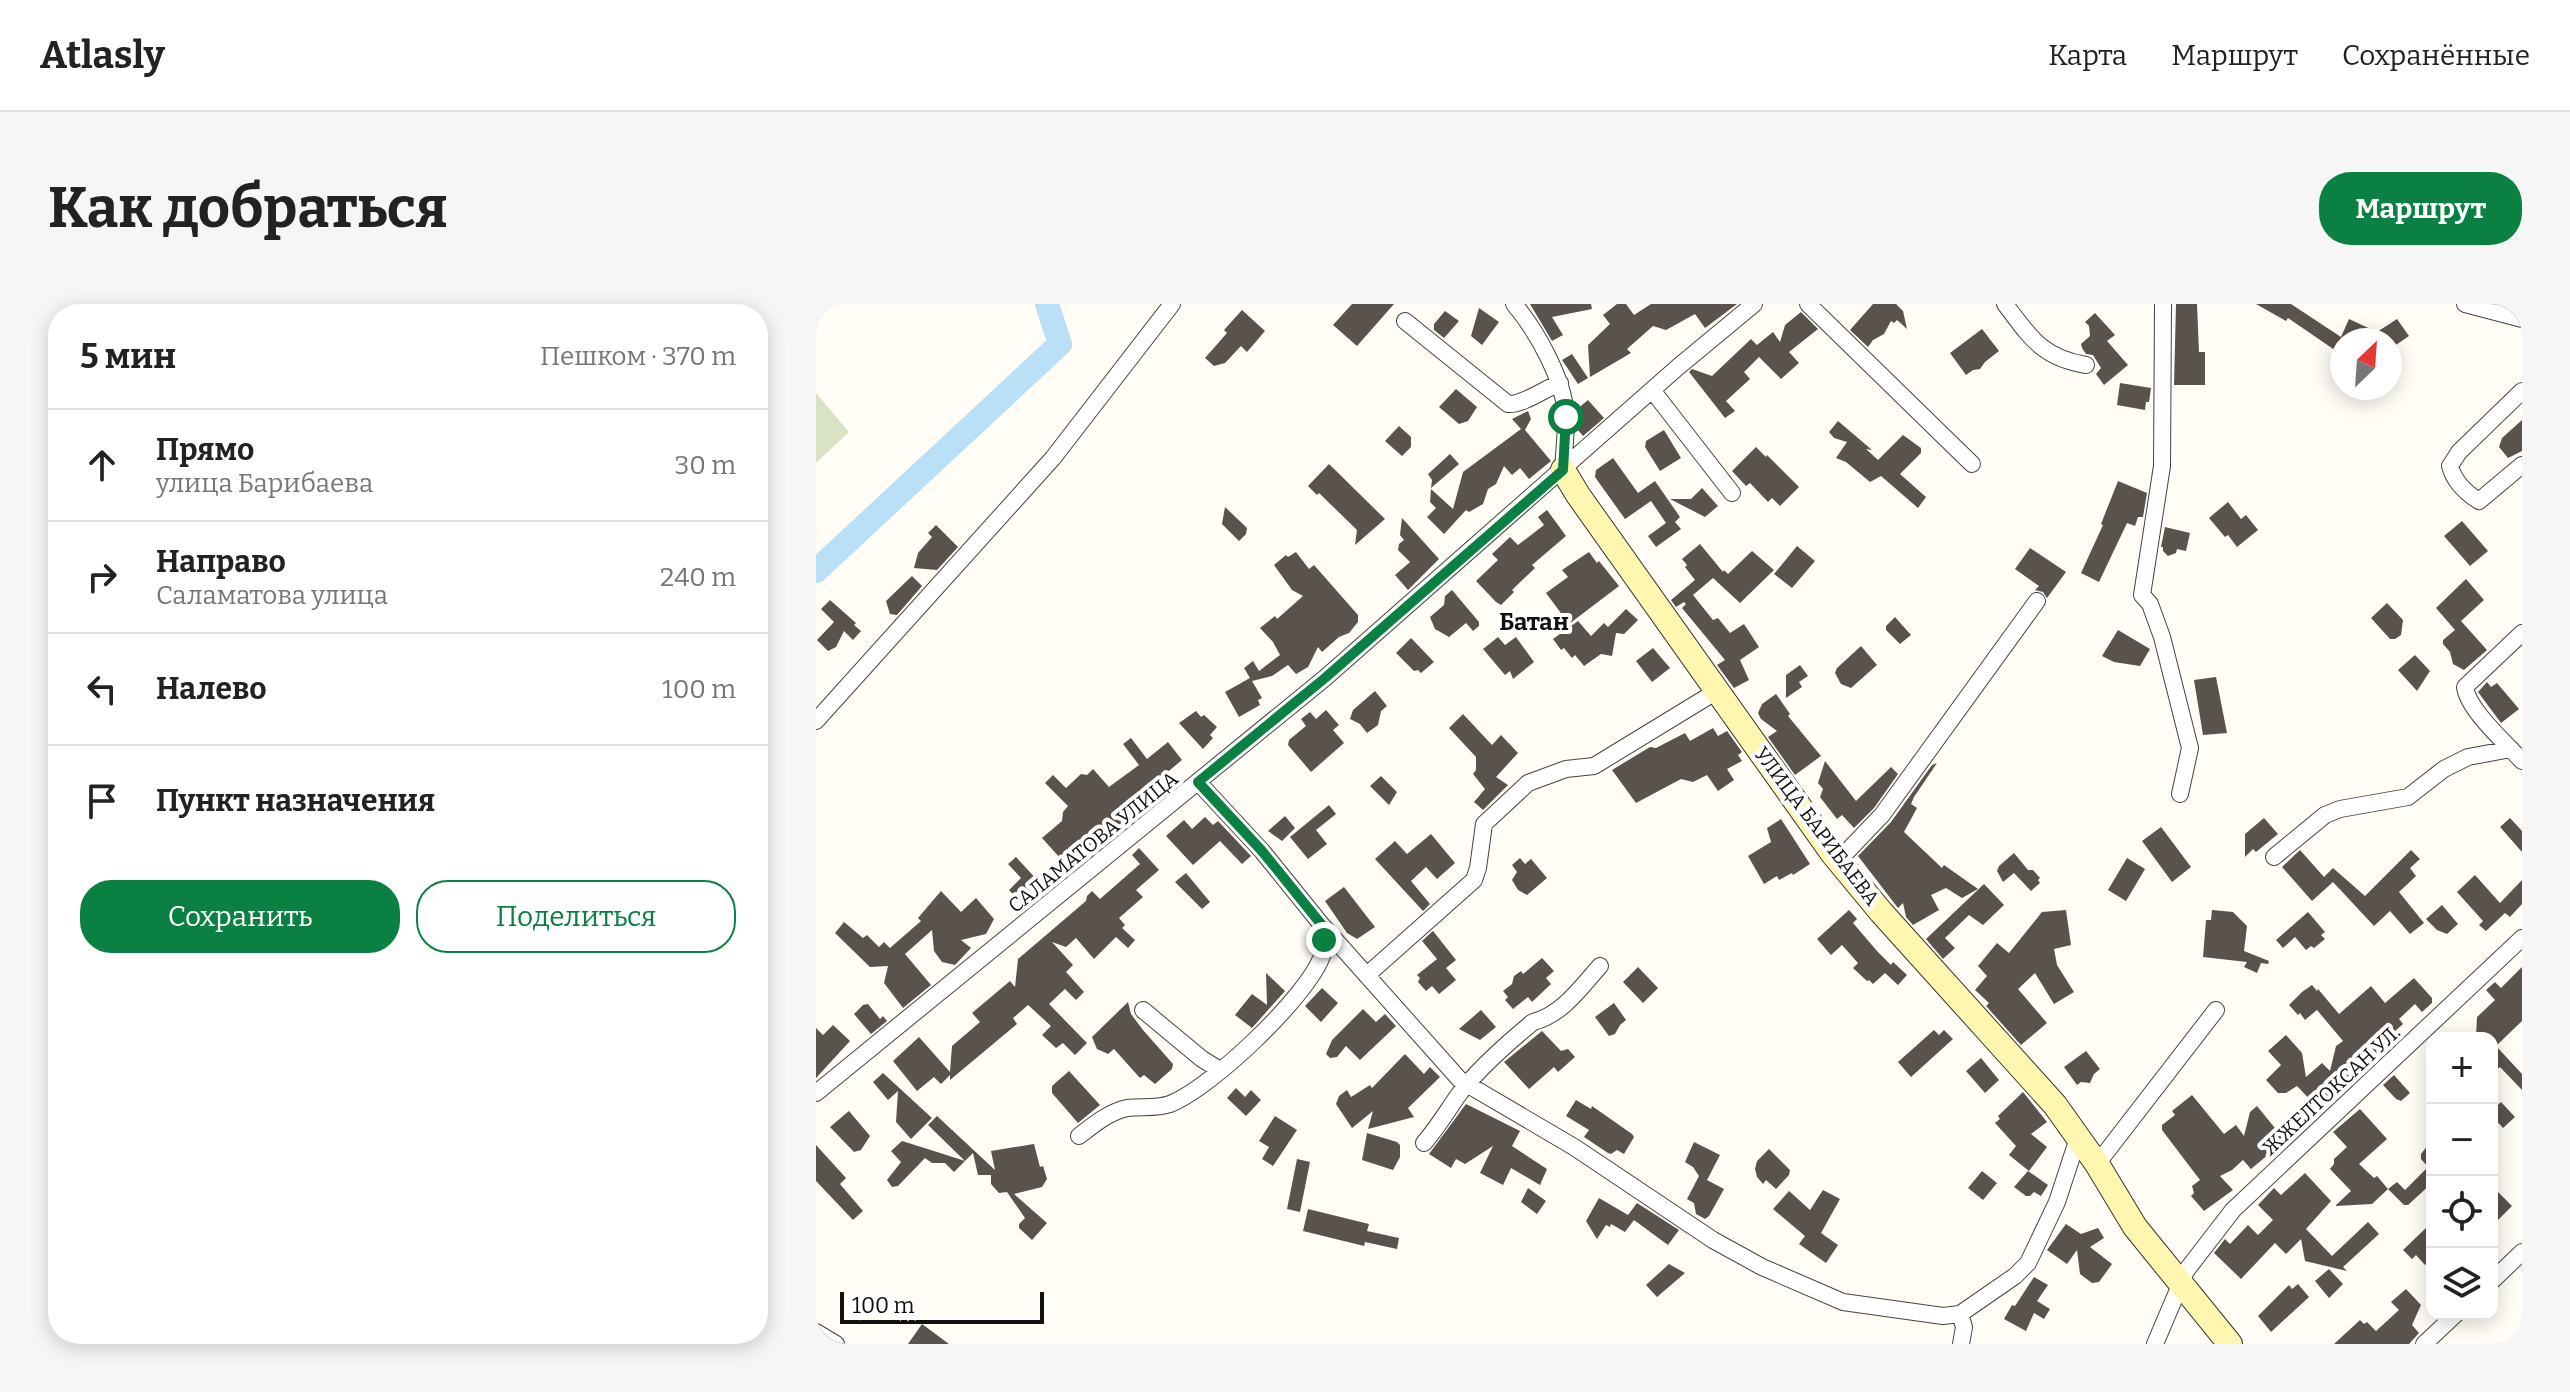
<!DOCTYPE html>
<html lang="ru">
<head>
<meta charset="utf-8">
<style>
  :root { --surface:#fff; --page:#f6f6f6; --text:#222; --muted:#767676; --line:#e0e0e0; --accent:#0b8043 }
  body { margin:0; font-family:Bitter,serif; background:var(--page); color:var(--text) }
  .controls { position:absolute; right:24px; bottom:24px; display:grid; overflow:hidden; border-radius:16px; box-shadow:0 4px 20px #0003 }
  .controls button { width:72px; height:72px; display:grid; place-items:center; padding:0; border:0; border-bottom:2px solid var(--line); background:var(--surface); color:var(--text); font:40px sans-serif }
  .compass { position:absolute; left:1514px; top:24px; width:72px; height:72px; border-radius:50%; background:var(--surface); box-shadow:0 4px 20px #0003; rotate:25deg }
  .scale { position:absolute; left:24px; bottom:20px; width:204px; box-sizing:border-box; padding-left:8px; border:4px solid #111; border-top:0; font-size:22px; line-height:28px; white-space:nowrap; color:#111; -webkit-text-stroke:6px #fff; paint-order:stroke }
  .stop { position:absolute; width:24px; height:24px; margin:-18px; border:6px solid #0b8043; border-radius:50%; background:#fff }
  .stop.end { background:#0b8043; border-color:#fff; box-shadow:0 2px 8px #0008 }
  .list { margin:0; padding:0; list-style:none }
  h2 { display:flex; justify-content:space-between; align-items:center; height:104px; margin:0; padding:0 32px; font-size:34px }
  h2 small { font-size:26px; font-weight:400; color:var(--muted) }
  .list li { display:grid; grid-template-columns:52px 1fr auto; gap:24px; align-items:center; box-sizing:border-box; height:112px; padding:0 32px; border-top:2px solid var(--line) }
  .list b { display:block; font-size:30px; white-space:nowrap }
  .list p { margin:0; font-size:26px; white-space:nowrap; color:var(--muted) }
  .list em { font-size:26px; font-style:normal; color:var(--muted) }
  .actions { display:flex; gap:16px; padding:24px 32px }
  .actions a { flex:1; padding:18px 0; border:2px solid var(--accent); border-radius:32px; text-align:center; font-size:28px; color:var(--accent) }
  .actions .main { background:var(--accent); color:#fff }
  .icon { flex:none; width:44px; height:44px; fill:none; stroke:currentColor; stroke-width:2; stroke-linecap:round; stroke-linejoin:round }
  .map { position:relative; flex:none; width:1706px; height:1040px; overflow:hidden; border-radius:32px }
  header { display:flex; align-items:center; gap:48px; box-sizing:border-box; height:112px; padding:0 40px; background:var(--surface); border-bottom:2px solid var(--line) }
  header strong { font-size:38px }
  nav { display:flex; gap:44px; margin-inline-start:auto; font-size:28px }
  .intro { display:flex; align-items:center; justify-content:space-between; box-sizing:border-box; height:192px; padding:0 48px }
  h1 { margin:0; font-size:56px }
  .button { padding:20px 36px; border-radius:32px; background:var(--accent); color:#fff; font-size:28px; font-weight:700 }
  main { display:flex; gap:48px; padding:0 48px }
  aside { flex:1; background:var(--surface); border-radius:32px; box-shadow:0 4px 20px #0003 }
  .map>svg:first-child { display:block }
  .cemetery { fill:#d9e3c4 }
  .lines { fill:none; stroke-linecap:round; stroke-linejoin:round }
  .river { stroke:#b9e0f7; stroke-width:24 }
  .building { fill:#5a524d }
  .street-casing { stroke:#444; stroke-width:18 }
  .secondary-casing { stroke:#333; stroke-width:26 }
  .street { stroke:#fff; stroke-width:16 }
  .secondary { stroke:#fff6b0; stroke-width:24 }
  .route { stroke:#0b8043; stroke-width:10 }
  .labels { text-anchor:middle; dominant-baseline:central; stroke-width:8; stroke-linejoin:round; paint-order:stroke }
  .street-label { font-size:20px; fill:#111; stroke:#fff }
  .quarter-label { font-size:24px; font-weight:bold; fill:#111; stroke:#fff }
</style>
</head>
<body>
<header>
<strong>Atlasly</strong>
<nav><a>Карта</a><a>Маршрут</a><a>Сохранённые</a></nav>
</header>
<div class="intro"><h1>Как добраться</h1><a class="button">Маршрут</a></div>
<main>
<aside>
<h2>5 мин<small>Пешком · 370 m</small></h2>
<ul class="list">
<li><svg class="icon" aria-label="ahead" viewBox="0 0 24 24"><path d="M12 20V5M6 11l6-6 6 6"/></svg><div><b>Прямо</b><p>улица Барибаева</p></div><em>30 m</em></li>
<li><svg class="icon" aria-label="right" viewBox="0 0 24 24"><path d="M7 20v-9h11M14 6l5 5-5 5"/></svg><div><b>Направо</b><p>Саламатова улица</p></div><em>240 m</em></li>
<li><svg class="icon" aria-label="left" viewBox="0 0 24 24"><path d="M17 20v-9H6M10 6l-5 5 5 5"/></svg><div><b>Налево</b></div><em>100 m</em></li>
<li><svg class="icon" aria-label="arrive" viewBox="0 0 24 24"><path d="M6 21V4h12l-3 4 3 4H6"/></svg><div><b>Пункт назначения</b></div></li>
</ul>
<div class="actions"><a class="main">Сохранить</a><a>Поделиться</a></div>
</aside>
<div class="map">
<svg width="1706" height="1040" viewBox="0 0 1706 1040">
  <rect width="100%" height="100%" fill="#fffdf5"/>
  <path class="cemetery" d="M0 89 33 128 0 159Z"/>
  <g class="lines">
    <path class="river" d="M0 267 244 40 231 0"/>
  </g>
  <path class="building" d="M536 0H578L541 42 517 21Z
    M714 0H775L776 5 736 13 747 31 736 37Z
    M801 0H810L818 11 835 0H921L889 24 879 10 850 26 837 22 811 45 815 49 774 73 772 41 794 20 787 11Z
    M1057 0H1080L1087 7 1091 25 1081 16 1078 19 1075 17 1068 30 1057 36 1052 43 1034 26Z
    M1360 0H1381L1383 48H1389V81H1358Z
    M1440 0H1475L1525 33 1533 15 1561 28 1581 15 1593 32 1574 45V36H1526V51L1472 14 1470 17Z
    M663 4 683 18 666 41 655 32Z
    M426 6 449 27 431 48 425 42 409 59 398 62 389 54 411 29 408 26Z
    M629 7 643 17 628 34 618 26V20Z
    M985 8 1002 25 973 48 983 59 965 75 943 53 928 68 934 75 910 97 919 107 909 114 873 68 876 65 896 72 935 35 941 41 957 28 964 38 969 21Z
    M1279 9 1299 31 1291 37 1312 61 1288 81 1280 70 1285 64 1277 51 1270 50 1266 44 1265 40 1274 32 1273 22 1269 18Z
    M1166 25 1183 47 1169 58 1164 65 1157 66 1150 71 1134 49Z
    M756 50 772 74 762 80 746 56Z
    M1304 79 1335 84 1333 98H1330L1329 106 1301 101Z
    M640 85 661 103 652 117 643 120 623 103Z
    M772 96 788 114 767 132 761 125 760 106Z
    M712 107 715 115 709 126 735 157 713 175 704 164 696 171 688 162 680 180 672 185 667 200 653 208 650 206 628 230 611 213 620 204 614 198 615 185 637 205 647 168 705 125 696 115Z
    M1706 116V147L1692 154 1683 143 1686 134Z
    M1022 117 1056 146 1050 145 1062 156 1087 131 1105 144V149L1084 170 1110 193 1102 204 1065 172 1054 178 1030 158 1020 154 1031 138 1018 134 1013 128Z
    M583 122 595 133V143L586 152 569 137Z
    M848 126 865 154 844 167 829 143 830 137Z
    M940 143 950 153 951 151 983 183 964 202 956 194 952 198 934 179 930 182 916 167Z
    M634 150 643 160 615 184 616 176 612 170Z
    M797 154 822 189 839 177 864 213 859 218 865 225 840 243 832 232 850 219 835 197 809 215 779 173 780 166Z
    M513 160 569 215 539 241 541 226 503 189 501 191 492 182Z
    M1302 177 1331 189 1327 213H1322L1319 222 1311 219 1283 278 1265 269 1287 221 1285 220Z
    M886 184 902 202 889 213 854 195H875Z
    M1412 198 1425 215 1430 211 1442 226 1421 243 1412 231 1409 233 1393 214Z
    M409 203 431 224 430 230 423 237 406 220Z
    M731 206 750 232 716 261 719 264 696 286 698 288 685 301 680 298 660 277 682 256 676 250 694 233 702 241 728 221 722 213Z
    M586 214 623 255 592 286 579 271 594 258 582 246 583 240 588 236 584 231Z
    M1646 217 1672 247 1654 262 1628 232Z
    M120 221 142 243 121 266 98 264 102 249 116 233 112 229Z
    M1349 223 1374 229 1370 247 1361 245 1360 249 1352 252 1347 247V243H1345Z
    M884 240 907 268 908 266 912 270 936 247 958 266 924 299 897 274 877 291 897 316 902 314 914 329 928 320 943 343 924 356 933 376 918 384 901 361 909 356 866 304 870 300 868 298 860 303 855 296 879 276 869 263 871 261 866 255Z
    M981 242 999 257 976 284 958 270Z
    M1214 244 1250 268 1231 294 1227 288 1219 286 1223 282 1199 265Z
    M480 248 493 265 498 261 527 294 542 311V318L533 329 523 333 506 348 502 343 492 363 480 370 472 361 456 372 436 377 446 394 442 396 444 401 423 413 409 388 434 374 428 364 437 357 443 367 464 351 457 338 444 324 459 312 461 315 487 292 476 286 458 261 470 251 472 253Z
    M773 248 781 259 783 257 803 282 753 320 730 289 752 273 746 266Z
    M96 272 106 282 81 311 74 310 70 297Z
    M1650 275 1668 296 1645 317 1671 346 1648 366 1637 360 1634 348 1627 340V336L1639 326 1620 304Z
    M636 286 663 318V322L657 327 650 319 633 333 619 325 614 313 628 301 629 292Z
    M14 296 40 319 38 321 45 327 37 336 28 327 20 343 12 347 1 336 18 318 5 305Z
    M1571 299 1587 316 1585 331 1579 335H1574L1555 314Z
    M810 305 822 316 808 330 800 329 796 352 785 350 768 362 759 351 756 354 748 344 745 346 737 335 762 317 775 332 788 319 792 323Z
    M1079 313 1095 331 1084 340 1070 326V322Z
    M1302 326 1334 345 1324 362 1298 358 1286 352Z
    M682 333 689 341 700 333 718 358 697 375 694 367 689 371 667 345Z
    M595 334 618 358 605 369 602 366 598 367 580 349Z
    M1045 342 1061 361 1035 384 1025 380 1019 369 1021 364Z
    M837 344 854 364 836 378 820 357Z
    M1599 351 1614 367 1601 387 1582 366Z
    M984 361 992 372 983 378 986 383 970 394V371Z
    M1400 373 1411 429 1387 431 1378 376Z
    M1671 378 1675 383 1681 379 1703 405 1685 419 1662 388Z
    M559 387 571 402 565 407 562 421 551 429 544 420 534 415 537 406Z
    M960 390 974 410 972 412 1005 452 979 471 952 433 961 427 945 415 942 409 946 400Z
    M510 406 523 421 517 426 528 439 495 468 472 441 473 436 490 422 485 415 494 408 500 415Z
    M380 407 385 413 388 411 401 423 394 431 397 434 387 445 363 419Z
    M647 410 676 441 685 431 702 449 680 473 692 481 667 506 658 498 669 485 657 470 660 466V453L633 424Z
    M897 424 902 432 911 427 926 448 922 451 926 457 911 465 918 476 902 487 891 471 877 478 865 475 820 499 796 466 834 443 840 444 869 429 874 437Z
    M315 434 331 455 352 438 366 456 348 471 356 482 290 538 284 532 272 544H267L254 554 245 555 226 534 246 517 247 508 252 502 229 479 237 471 250 484 265 470 271 471 277 465 293 483 323 461 307 440Z
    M1009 457 1040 497 1075 463 1082 470 1058 504 1038 524 1026 511 1021 515 1004 493 1007 485 1002 479Z
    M1121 459 1098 493 1095 500 1101 504 1088 528 1126 564 1128 561 1162 585 1146 594 1130 584 1115 591 1123 606 1097 621 1090 613 1087 599 1082 604 1042 552 1075 518 1116 461Z
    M565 472 581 488 573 501 554 482Z
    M513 501 520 510 500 526 511 540 492 555 474 533Z
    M469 512 479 524 466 537 452 527Z
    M389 513 397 521 402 517 435 552 426 560 404 537 377 561 350 532 368 516 376 525Z
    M1448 514 1462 530 1440 548 1437 545 1429 553V530Z
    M1694 514 1706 527V548L1684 523Z
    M965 515 994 560 977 571 976 569 963 576 961 572 948 580 932 552 955 538 951 524Z
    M1345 523 1375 563 1356 578 1326 537Z
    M615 530 639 559 621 575 610 563 595 577 614 600 607 607 559 555 579 537 591 550Z
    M323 544 343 566 320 586 327 593 303 614 309 621 306 624 319 636 312 644 300 633 278 655 260 634 250 643 236 638 257 661 250 668 268 688 260 696 249 685 233 700 271 739 259 751 247 739 240 744 226 731 235 722 212 701 197 714 201 720 134 776V771L125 780 118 773 101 787 77 757 103 733 134 768 136 742 164 718 156 709 194 677 199 683 202 655 270 597 271 592 276 587 284 595 324 560 316 551Z
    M1484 546 1508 573 1517 564 1549 592 1595 546 1604 555 1594 564 1600 572 1583 588 1608 619 1594 630 1574 607 1558 622 1517 578 1496 597 1466 563Z
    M1198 549 1212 566H1217L1224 574 1222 576 1224 579 1215 587 1198 569 1187 578 1181 567 1183 562Z
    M200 553 223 578 228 574 236 582 224 592 217 586 204 598 193 586 205 574 192 560Z
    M704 554 709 560 715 555 731 574 711 591 702 586 696 576 701 568 696 561Z
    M1311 554 1329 565 1310 597 1292 586Z
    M370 569 394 598 386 605 359 578Z
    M1659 571 1684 599 1706 576V600L1694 613 1689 609 1670 627 1663 621 1667 617 1641 588Z
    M1168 580 1188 601 1167 621 1153 611 1129 634 1139 644 1127 655 1110 635Z
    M528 583 559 623 541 635 531 629 509 597Z
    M125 587 145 608 160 594 178 615 170 630 145 636 155 644 139 661 126 658 118 647 116 626 89 650 115 681 87 704 68 679 72 662 54 663 19 629 28 618 47 634 51 631 63 643 68 638 74 644 105 617 102 614Z
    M1626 601 1642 620 1631 630 1621 626 1610 615Z
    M1033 606 1041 615 1037 619 1061 647 1075 661 1077 658 1091 671 1082 681 1069 669 1057 680 1053 676 1051 677 1037 664 1042 659 1026 641 1015 651 1001 635Z
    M1250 606 1255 641 1238 645 1241 661 1258 688 1238 700 1219 669 1202 685 1231 719 1205 741 1170 702 1173 699 1159 686 1171 672 1162 662 1181 639 1193 649 1226 608Z
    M1396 606 1417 608 1431 622 1428 647 1453 657 1452 660 1445 659 1441 669 1428 663 1431 658 1387 653 1390 616H1395Z
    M1492 608 1509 628 1505 631 1509 635 1498 644 1495 642 1490 646 1479 633 1467 644 1460 636Z
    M617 627 640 656 630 664 640 676 623 690 616 682 610 687 602 678 604 674 601 671 621 655 606 637Z
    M726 654 738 667 730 674 735 680 716 698 712 693 697 705 689 696 692 693 687 687 696 680 698 672 705 667 707 670Z
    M822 663 842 684 827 699 807 678Z
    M1706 663V717L1680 742 1706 770V786L1684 763 1676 770V734H1660L1661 713 1679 696 1670 686 1679 678 1685 684Z
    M450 669 469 687 436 724 419 711 436 690 451 701Z
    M1598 674 1616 694V699L1606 708 1599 700 1583 715 1587 720 1568 737 1574 744 1564 753 1551 739 1541 754 1533 759 1536 770 1525 779 1530 784 1520 793 1517 790 1502 804 1481 782 1470 789H1462L1450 776 1465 761 1452 747 1470 731 1486 749 1490 773 1506 759 1514 767 1520 742 1527 737 1501 706 1489 716 1484 709 1482 711 1473 701 1486 688 1496 681 1501 687 1502 685 1523 710 1555 682 1569 699Z
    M506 684 522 699 505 718 489 702Z
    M312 698 315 710 327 726 357 760 356 765 339 780 328 771 324 774 298 745 292 750 281 745 276 733Z
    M798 699 810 716 804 721 799 730 793 732 779 713Z
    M52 700 64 715 67 712 71 717 55 730 38 710 47 701Z
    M547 705 560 718 569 710 580 722 544 756 530 742 521 753 514 754 510 750 516 736Z
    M665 706 680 723 664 736 643 725Z
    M17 721 34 737 0 774V724L7 731Z
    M1118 726 1123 731 1128 726 1137 735 1095 773 1082 758Z
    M726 727 745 747 752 745 759 753 742 768 738 763 713 785 688 758Z
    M1270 747 1284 765 1278 770 1274 779 1265 778 1261 781 1248 763Z
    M589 750 608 770 614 763 624 773 592 804 598 813 552 825 557 807 536 824 520 800 523 792 531 786 535 793 554 781 556 784Z
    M1165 754 1183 776 1169 789 1150 767Z
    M253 767 284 801 262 819 236 789V782Z
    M67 769 116 814 95 835 80 818 82 787 72 796 57 778Z
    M1578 771 1594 789 1585 797 1580 795 1567 781Z
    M420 784 429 793 435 786 445 796 430 812 411 794Z
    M1207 788 1231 818 1215 830 1231 843 1213 867 1193 851 1200 842 1179 819 1184 815 1182 812Z
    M1376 791 1408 830 1420 821 1428 832 1434 808 1441 802 1467 834 1465 840 1435 865 1427 856 1416 866 1404 872 1417 886 1388 907 1375 892 1378 889 1376 882 1384 876 1346 826V821L1359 811 1356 807Z
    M760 796 775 805 776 802 816 830 818 833 808 850 801 846 795 850 792 849 768 833 773 826 750 812Z
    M1685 798 1699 813 1687 824 1676 812V806Z
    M650 800 704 827 696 842 731 865 724 881 695 864 687 881 664 869 677 842 649 860 640 855 635 864 613 850Z
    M1544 805 1571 835 1543 860 1558 874 1561 872 1572 885 1556 900 1519 902 1535 887 1514 865 1518 860V855L1531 843 1517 828Z
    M33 807 54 832 45 846 38 848 14 823Z
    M121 812 179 866 175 847 218 840 224 863 227 862 231 875 226 883 198 890 231 919 216 936 203 924V920L209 914 191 888 183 889 175 880V871H162L157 849 149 857 112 821Z
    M459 812 481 826 457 862 446 855 453 843 443 837Z
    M551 829 581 838 584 841V853L577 866 546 856Z
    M1616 836V879L1592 901H1588L1572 885 1581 878 1589 886 1612 863 1605 855V850Z
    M86 837 118 847 149 857 138 868 129 859H116L109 854 82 882 76 883 71 876 85 858 75 847Z
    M878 838 904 851 891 876 908 885 893 912 889 915 880 910 878 899 871 895 883 872 877 863 869 858Z
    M0 841 30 874 24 880 47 907 37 916 0 877Z
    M953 845 974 866 973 871 960 885 950 876 947 880 941 873 939 865 941 857Z
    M481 855 494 858 484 908 471 905Z
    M1166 867 1181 879 1167 896 1152 884Z
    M1212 867 1232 881 1225 892 1218 888 1214 892H1210L1198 883Z
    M1489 869 1515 897 1490 925 1516 952 1552 918 1563 930 1527 963 1531 967 1489 957 1485 935 1470 950 1459 939 1425 975 1398 949 1409 935 1414 940 1432 921 1442 931 1457 916 1442 901 1458 884 1465 891Z
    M1676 882 1696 902 1676 922Z
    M712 884 730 897 721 910 705 898Z
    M1007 886 1024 895 1005 929 1022 941 1010 959 983 940 989 932 957 905 973 887 994 906Z
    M783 894 812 911 821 899 863 926 852 941 818 916 809 928 795 920 794 923 790 921 781 935 770 917Z
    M492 905 553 920 551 927 583 934 581 945 549 938 548 942 487 927Z
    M1250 920 1265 930 1282 924 1288 934 1274 943 1296 960 1283 978 1276 979 1264 970 1261 946 1251 960 1231 946Z
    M1610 924 1616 929V954L1609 961 1600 951 1596 955 1587 946Z
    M853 960 869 969 841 993 830 981Z
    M1513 965 1527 980 1513 994 1499 977Z
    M1218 973 1232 981 1221 997 1234 1005 1228 1015 1218 1009 1210 1027 1188 1015 1196 1001 1199 1002Z
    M1482 980 1493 993 1455 1028 1442 1012 1473 981 1476 985Z
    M1590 985 1605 1001 1596 1021 1603 1029 1593 1040H1518L1544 1016 1548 1020 1551 1018 1560 1027 1583 1006 1575 998Z
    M106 1020 133 1040H92Z"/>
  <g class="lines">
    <g class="street-casing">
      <path id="street" d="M698 0C721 27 750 79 750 115 750 131 748 149 747 166
        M992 0 1156 160
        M1189 0C1214 33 1226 54 1270 61
        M1347 0 1346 162 1326 291 1334 300 1346 333 1374 444 1364 490
        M1649 0 1706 15
        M589 17 692 100C707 101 728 85 744 79
        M836 86 916 189
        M1706 87 1643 148 1634 162C1638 177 1650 189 1663 197L1706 161
        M1706 329 1649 383C1652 406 1689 438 1706 457
        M0 417 237 154 356 0
        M382 478 446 547 505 620 644 776 758 843 897 936 946 963 1027 998 1127 1012 1144 1010 1199 972 1212 959 1241 898 1262 834
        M1458 553 1509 511 1524 505 1592 493 1628 465 1652 453 1695 445
        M1022 557 1066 511 1221 297
        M551 671 658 576 662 564 668 520 712 479 750 465 778 462 901 387
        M327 706 386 755 404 766
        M0 789 509 374 862 63 938 0
        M263 832C277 821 293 808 311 804 325 802 340 805 354 800 395 784 491 693 506 652 510 642 508 631 506 622
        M608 839C621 824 630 809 641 793 658 769 694 737 717 718 746 711 765 683 784 662
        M1281 860 1400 706
        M1676 977 1706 948
        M1144 1010 1148 1023 1145 1040
        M0 1028 20 1040
        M1339 1040 1370 967 1417 906 1706 634
        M1608 1040 1640 1010"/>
    </g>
    <g class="secondary-casing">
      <path id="secondary" d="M747 166 762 191 1017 550 1065 608 1239 801 1281 860 1319 923 1414 1040"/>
    </g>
    <use href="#street" class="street"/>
    <use href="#secondary" class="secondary"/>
  </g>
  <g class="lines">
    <path class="route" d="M508 636 505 620 446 547 382 478 509 374 747 166 750 113"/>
  </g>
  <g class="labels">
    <g class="street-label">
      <text transform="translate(1001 522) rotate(53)">УЛИЦА БАРИБАЕВА</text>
      <text transform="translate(277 538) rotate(-39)">САЛАМАТОВА УЛИЦА</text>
      <text transform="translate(1515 786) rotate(-43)">ЖЖЕЛТОКСАН УЛ.</text>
    </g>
    <g class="quarter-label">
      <text x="718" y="318">Батан</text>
    </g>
  </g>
</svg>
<div class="controls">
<button>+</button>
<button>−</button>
<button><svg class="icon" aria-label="locate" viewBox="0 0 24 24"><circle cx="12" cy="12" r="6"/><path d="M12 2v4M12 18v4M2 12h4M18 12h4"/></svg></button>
<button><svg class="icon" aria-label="layers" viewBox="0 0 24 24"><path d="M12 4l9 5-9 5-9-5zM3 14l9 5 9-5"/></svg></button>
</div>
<svg class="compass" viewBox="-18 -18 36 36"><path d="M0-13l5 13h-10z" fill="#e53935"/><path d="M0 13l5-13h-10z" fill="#767676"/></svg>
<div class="scale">100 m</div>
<div class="stop" style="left:750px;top:113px"></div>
<div class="stop end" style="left:508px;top:636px"></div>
</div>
</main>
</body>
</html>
